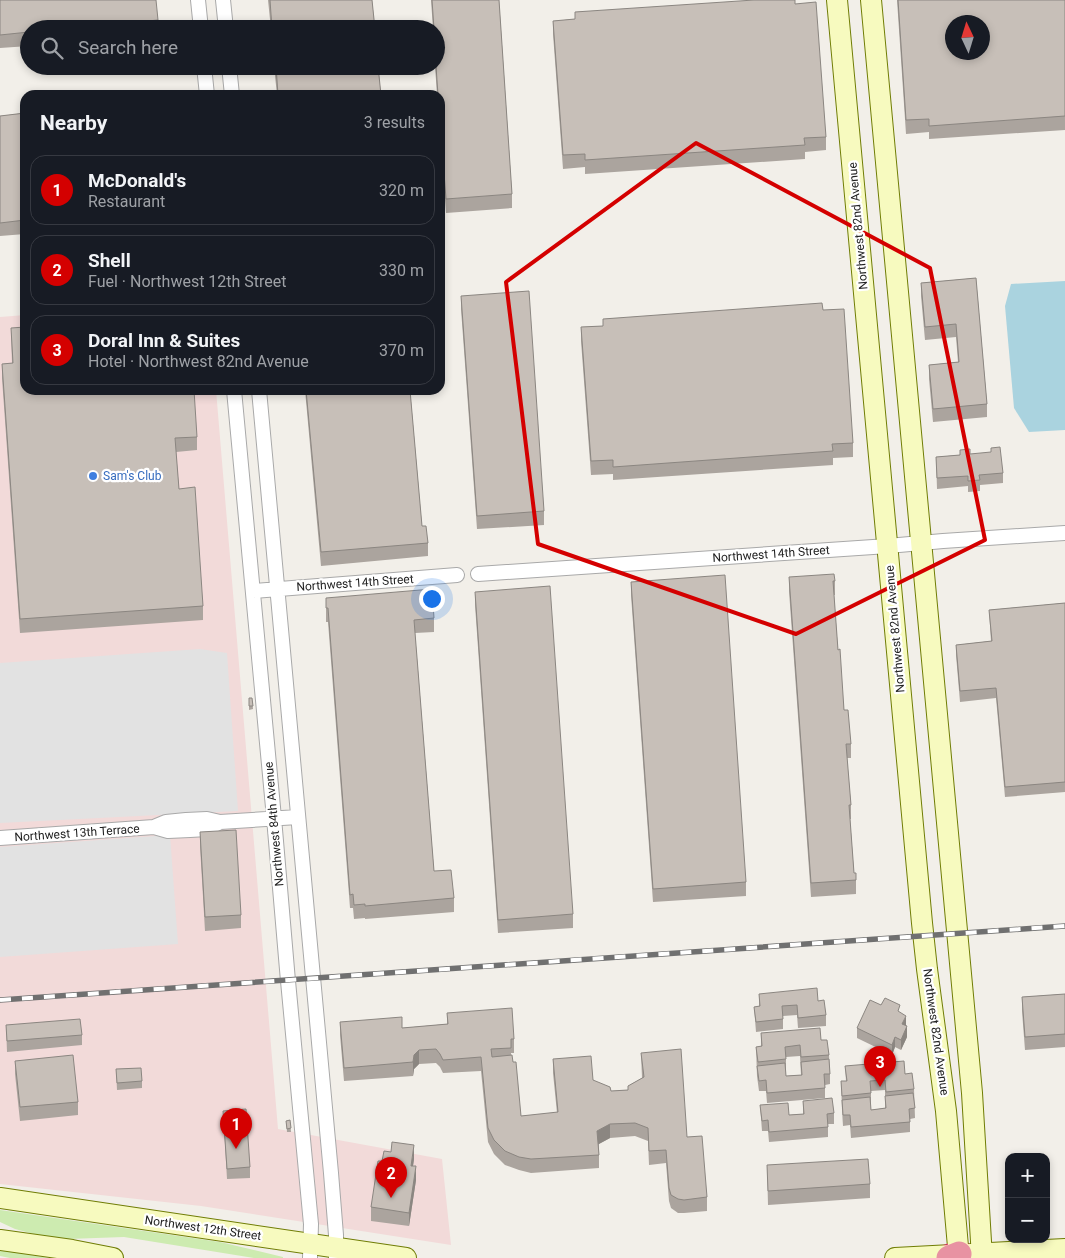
<!DOCTYPE html>
<html lang="en">
<head>
<meta charset="utf-8">
<style>
  :root { --surface:#171b24; --page:#20242c; --text:#f1f3f6; --muted:#9ea1a6; --line:#363941; --accent:#d40000 }
  body { margin:0; font-family:Roboto,sans-serif; background:var(--page); color:var(--text) }
  .controls { position:absolute; right:15px; bottom:15px; display:grid; overflow:hidden; border-radius:10px; box-shadow:0 2px 8px #0003 }
  .controls button { width:45px; height:45px; display:grid; place-items:center; padding:0; border:0; border-bottom:1px solid var(--line); background:var(--surface); color:var(--text); font:25px sans-serif }
  .compass { position:absolute; left:945px; top:15px; width:45px; height:45px; border-radius:50%; background:var(--surface); box-shadow:0 2px 8px #0003; rotate:356deg }
  .you { position:absolute; left:431px; top:598px; width:18px; height:18px; margin:-12px; border:4px solid #fff; border-radius:50%; background:#1a73e8; box-shadow:0 0 0 8px #1a73e833 }
  .badge { display:grid; place-items:center; width:32px; height:32px; border-radius:50%; background:var(--accent); color:#fff; font-size:16px; font-weight:700 }
  .pin { position:absolute; translate:-50% -41px; filter:drop-shadow(0 1px 2px #0008) }
  .pin::after { content:''; position:absolute; top:26px; width:18px; height:15px; background:inherit; clip-path:polygon(0 0,100% 0,50% 100%) }
  .list { margin:0; padding:0; list-style:none }
  h2 { display:flex; justify-content:space-between; align-items:center; height:65px; margin:0; padding:0 20px; font-size:21px }
  h2 small { font-size:16px; font-weight:400; color:var(--muted) }
  .list li { display:grid; grid-template-columns:32px 1fr auto; gap:15px; align-items:center; box-sizing:border-box; height:70px; margin:0 10px 10px; padding:0 10px; border:1px solid var(--line); border-radius:15px }
  .list b { display:block; font-size:19px; white-space:nowrap }
  .list p { margin:0; font-size:16px; white-space:nowrap; color:var(--muted) }
  .list em { font-size:16px; font-style:normal; color:var(--muted) }
  .icon { flex:none; width:28px; height:28px; fill:none; stroke:currentColor; stroke-width:2; stroke-linecap:round; stroke-linejoin:round }
  .map { position:relative; flex:none; width:1065px; height:1258px; overflow:hidden }
  .search { position:absolute; background:var(--surface); box-shadow:0 2px 8px #0003; left:20px; top:20px; width:425px; height:55px; display:flex; align-items:center; gap:12px; box-sizing:border-box; padding:0 18px; border-radius:28px; color:var(--muted); font-size:19px }
  .panel { position:absolute; background:var(--surface); box-shadow:0 2px 8px #0003; left:20px; top:90px; width:425px; height:305px; border-radius:15px }
  .map>svg:first-child { display:block }
  .commercial { fill:#f2dad9 }
  .grass { fill:#cdebb0 }
  .parking { fill:#e2e2e2 }
  .water { fill:#aad3df }
  .lines { fill:none; stroke-linecap:round; stroke-linejoin:round }
  .street-casing { stroke:#a9a9a9; stroke-width:16 }
  .secondary-casing { stroke:#707d05; stroke-width:22 }
  .highway-casing { stroke:#dc2a67; stroke-width:28 }
  .street { stroke:#fff; stroke-width:14 }
  .secondary { stroke:#f7fabf; stroke-width:20 }
  .highway { stroke:#e892a2; stroke-width:25 }
  .rail-casing { stroke:#707070; stroke-width:5.5 }
  .rail { stroke:#fff; stroke-width:4; stroke-dasharray:11; stroke-linecap:butt }
  .wall { fill:#aba49e; fill-rule:evenodd }
  .shaded-wall { fill:#8b8681 }
  .building { fill:#c7bfb8; stroke:#8b8681; fill-rule:evenodd }
  .marked { fill:none; stroke:#d40000; stroke-width:4; stroke-linejoin:round }
  .shop-dot { fill:#3f7fe0; stroke:#fff; stroke-width:2 }
  .labels { text-anchor:middle; dominant-baseline:central; stroke-width:4.5; stroke-linejoin:round; paint-order:stroke }
  .street-label { font-size:12px; fill:#222; stroke:#fff }
  .shop-label { font-size:12px; fill:#366cbe; stroke:#fff; text-anchor:start }
</style>
</head>
<body>
<div class="map">
<svg width="1065" height="1258" viewBox="0 0 1065 1258">
  <rect width="100%" height="100%" fill="#f2efe9"/>
  <path class="commercial" d="M25 315V390H216L278 1129 442 1159 451 1245 201 1206 0 1184V317Z"/>
  <path class="grass" d="M0 1210 220 1242 283 1257V1258H254L124 1237 68 1239 34 1234 15 1229 0 1222Z
    M0 1250 49 1258H10L0 1256Z"/>
  <path class="parking" d="M200 649 227 653 238 811 0 823V663Z
    M170 835 178 944 0 957V847Z"/>
  <path class="water" d="M1065 281V430L1029 432 1014 408 1005 306 1011 284Z"/>
  <g class="lines">
    <g class="street-casing">
      <path id="street" d="M198 0 201 29
        M223 0 226 29
        M204 66 207 95
        M229 66 232 95
        M234 390 274 818 288 981 311 1224 310 1258
        M259 390 331 1173 336 1235V1258
        M478 574 888 546 943 541 1065 533
        M253 591 457 575
        M154 827 168 831 190 830 207 829 220 822
        M0 838 154 827 166 822 186 820 207 819 220 822 298 817"/>
    </g>
    <g class="secondary-casing">
      <path id="secondary" d="M837 0 922 923 927 969 946 1111 959 1258
        M871 0 972 1093 982 1258
        M0 1198 406 1258
        M0 1240 72 1250 113 1258
        M895 1258 1065 1249"/>
    </g>
    <g class="highway-casing">
      <path id="highway" d="M949 1258 959 1254"/>
    </g>
    <use href="#street" class="street"/>
    <use href="#secondary" class="secondary"/>
    <use href="#highway" class="highway"/>
    <g class="rail-casing">
      <path id="rail" d="M0 1000 1065 926"/>
    </g>
    <use href="#rail" class="rail"/>
  </g>
  <path class="wall" d="M0 0 158 20V29H29V46L0 48Z
    M268 0H372L375 29H271Z
    M431 0H499L512 194V208L446 213 440 133V95H437L435 66H436V29H433Z
    M897 0H1065V130L929 139V132L906 134Z
    M795 4 826 137V150L805 152V159L585 174V167L563 169 553 34V21L575 19V12Z
    M274 66H378L381 95H277Z
    M25 113V234L0 236V116Z
    M976 278 987 404V417L933 422 929 379V365L958 362 956 337 925 340 921 296V283Z
    M461 296 544 511V525L477 529 461 309Z
    M823 310 853 443V457L833 458V465L613 480V474L591 475 581 341V327L603 326V319Z
    M11 328 25 390 197 437V450L176 452 179 489 203 606V620L20 633 2 378V364L12 363Z
    M305 390H410L422 526 428 543V556L321 566Z
    M970 454 1003 473V483L980 485V491L968 492V486L937 489 936 457Z
    M789 577 835 581V595H834L838 650 844 710 851 744V758H847L851 805V819H850L854 873 856 880V894L811 897 789 591Z
    M631 582 746 882V896L653 902 631 595Z
    M475 592 573 914V928L498 933 475 605Z
    M326 598 434 618V632L415 633 434 871 454 898V912L365 919V918L354 919 353 908H350L328 622H326Z
    M1065 603V792L1005 797 996 698 960 702 956 655V645L991 641 989 610Z
    M249 698H252L253 709 249 710Z
    M200 832 241 915V928L205 931 200 846Z
    M759 994 818 1001 826 1015V1026L798 1028 797 1015 783 1016V1029L756 1032 754 1007 759 1006Z
    M1065 994V1047L1025 1050 1022 1011V997Z
    M881 1005 900 1013 906 1026 907 1037 901 1050 895 1047 892 1055 857 1038V1028Z
    M447 1013 514 1039V1053H511V1055L521 1116 557 1113 553 1073V1059L593 1080 611 1091 628 1090V1086L642 1078 641 1053 687 1137 707 1197V1211L684 1213H678L671 1208 669 1201 666 1163 649 1165 648 1141 635 1136 610 1138 599 1144V1168L531 1173 519 1170 505 1165 494 1154 488 1142 481 1071 443 1073 440 1067 436 1063 419 1064 414 1069 413 1076 344 1081 340 1035V1022L402 1028 447 1024Z
    M6 1025 82 1035V1045L7 1052Z
    M761 1033 821 1040 829 1055 830 1074V1084L825 1085V1098L767 1103 766 1091H759L757 1076 756 1047 761 1046ZM800 1056 801 1075 786 1076 785 1069H786V1057Z
    M15 1061 78 1102V1115L20 1121 15 1074Z
    M845 1066 905 1074 914 1089 915 1118 910 1119V1132L851 1138 850 1125 843 1126 842 1110 841 1081H846ZM885 1090V1108L871 1110 870 1103H871V1091Z
    M116 1069 142 1081V1088L117 1090Z
    M803 1101 834 1113V1124H828V1137L769 1142 768 1131H762L760 1105 789 1115 803 1114Z
    M223 1111 250 1167V1178L227 1179Z
    M290 1120 291 1132H287L286 1121Z
    M414 1159 413 1166 416 1180 409 1226 371 1221V1207L382 1161Z
    M767 1165 870 1184V1198L768 1205Z"/>
  <path class="shaded-wall" d="M906 1016V1026L902 1024Z
    M907 1026V1037L901 1050V1040Z
    M895 1037V1047L892 1055V1045Z
    M419 1050V1064L414 1069 413 1076V1062L414 1055Z
    M610 1124V1138L597 1145V1131Z
    M414 1145V1159L411 1179V1166Z
    M416 1166V1180L409 1226V1213Z"/>
  <path class="building" d="M0 0H156L158 20 65 29H29V32L0 35Z
    M270 0H372L375 29H272Z
    M432 0H499L512 194 446 199 440 120V95H438L436 66V29H434Z
    M754 0H795V4L816 2 826 137 804 138 805 145 585 160V154L563 155 553 21 575 19V12Z
    M898 0H1065V116L929 126V119L906 120ZM952 22H982V52H952Z
    M276 66H378L381 95H278Z
    M25 113V220L0 223V116Z
    M976 278 987 404 933 409 929 365 959 362 956 324 925 327 921 283Z
    M529 291 544 511 477 516 461 296Z
    M822 303 823 310 844 309 853 443 832 444 833 451 613 467V460L591 461 581 327 603 326V319Z
    M25 327V390H194L197 437 175 438 179 489 195 487 203 606 20 619 2 364 13 363 11 328Z
    M306 390H410L422 526H426L428 543 321 552Z
    M1000 447 1003 473 979 475 980 480 968 481V476L937 478 936 457 960 455V450L970 449V454L991 452V448Z
    M834 574 835 581H833L838 650 840 649 844 710H848L851 744H846L851 805H849L854 873H856V880L811 883 789 577Z
    M725 575 746 882 653 889 631 582Z
    M550 586 573 914 498 920 475 592Z
    M432 589 434 618 414 620 434 871 451 870 454 898 365 906V904L354 905 353 894 350 895 328 608H326V598Z
    M1065 603V782L1005 787 996 688 960 691 956 645 992 641 989 610Z
    M249 698H252L253 706H249Z
    M236 830 241 915 205 917 200 832Z
    M817 988 818 1001 824 1000 826 1015 798 1018 797 1005 782 1006 783 1019 756 1022 754 1007 760 1006 759 994Z
    M1065 994V1034L1025 1037 1022 997Z
    M885 998 900 1005 898 1011 906 1016 902 1024 907 1026 901 1040 895 1037 892 1045 857 1028 870 1000 881 1005Z
    M512 1008 514 1039H511V1048L491 1049 492 1057 512 1055 513 1062H516L521 1116 558 1112 553 1059 591 1056 593 1080 610 1087 611 1091 628 1090V1086L644 1077 641 1053 681 1049 687 1137 702 1136 707 1197 684 1200 678 1199 671 1195 669 1188 666 1150 649 1151 648 1128 635 1123 610 1124 597 1131 599 1155 531 1159 519 1157 505 1151 494 1140 488 1128 481 1057 443 1060 440 1054 436 1049 419 1050 414 1055 413 1062 344 1068 340 1022 402 1017V1028L448 1024 447 1013Z
    M80 1019 82 1035 7 1041 6 1025Z
    M820 1028 821 1040H827L829 1055 801 1057 800 1045 785 1047 786 1059 758 1062 756 1047 762 1046 761 1033Z
    M73 1055 78 1102 20 1107 15 1061Z
    M829 1059 830 1074H824L825 1088 767 1093 766 1080 759 1081 757 1066 785 1063 786 1076 802 1075 801 1062Z
    M904 1061 905 1074 912 1073 914 1089 886 1092 885 1080 870 1081 871 1093 842 1096 841 1081H847L845 1066Z
    M141 1068 142 1081 117 1083 116 1069Z
    M913 1093 915 1108 909 1109 910 1122 851 1127 850 1115H843L842 1100 870 1097 871 1110 886 1108 885 1096Z
    M832 1098 834 1113 827 1114 828 1127 769 1132 768 1120 762 1121 760 1105 788 1103 789 1115 804 1114 803 1101Z
    M246 1109 250 1167 227 1169 223 1111Z
    M290 1120 291 1128 287 1129 286 1121Z
    M392 1142 414 1145 411 1166H416L409 1213 371 1207 378 1161H382L384 1151 391 1152Z
    M868 1159 870 1184 768 1191 767 1165Z"/>
  <path class="marked" d="M696 143 930 268 985 540 796 634 538 544 506 282Z"/>
  <circle class="shop-dot" cx="93" cy="476" r="5"/>
  <g class="labels">
    <g class="street-label">
      <text transform="translate(858 226) rotate(-95)">Northwest 82nd Avenue</text>
      <text transform="translate(771 554) rotate(-4)">Northwest 14th Street</text>
      <text transform="translate(355 583) rotate(-4)">Northwest 14th Street</text>
      <text transform="translate(895 629) rotate(-95)">Northwest 82nd Avenue</text>
      <text transform="translate(274 824) rotate(-95)">Northwest 84th Avenue</text>
      <text transform="translate(77 833) rotate(-4)">Northwest 13th Terrace</text>
      <text transform="translate(936 1032) rotate(82)">Northwest 82nd Avenue</text>
      <text transform="translate(203 1228) rotate(8)">Northwest 12th Street</text>
    </g>
    <g class="shop-label">
      <text x="103" y="476">Sam's Club</text>
    </g>
  </g>
</svg>
<div class="controls">
<button>+</button>
<button>−</button>
</div>
<svg class="compass" viewBox="-18 -18 36 36"><path d="M0-13l5 13h-10z" fill="#e53935"/><path d="M0 13l5-13h-10z" fill="#9ea1a6"/></svg>
<div class="you"></div>
<div class="pin badge" style="left:236px;top:1149px">1</div>
<div class="pin badge" style="left:391px;top:1198px">2</div>
<div class="pin badge" style="left:880px;top:1087px">3</div>
<div class="search"><svg class="icon" aria-label="search" viewBox="0 0 24 24"><circle cx="10" cy="10" r="6"/><path d="M15 15l6 6"/></svg>Search here</div>
<section class="panel">
<h2>Nearby<small>3 results</small></h2>
<ul class="list">
<li><span class="badge">1</span><div><b>McDonald's</b><p>Restaurant</p></div><em>320 m</em></li>
<li><span class="badge">2</span><div><b>Shell</b><p>Fuel · Northwest 12th Street</p></div><em>330 m</em></li>
<li><span class="badge">3</span><div><b>Doral Inn &amp; Suites</b><p>Hotel · Northwest 82nd Avenue</p></div><em>370 m</em></li>
</ul>
</section>
</div>
</body>
</html>
